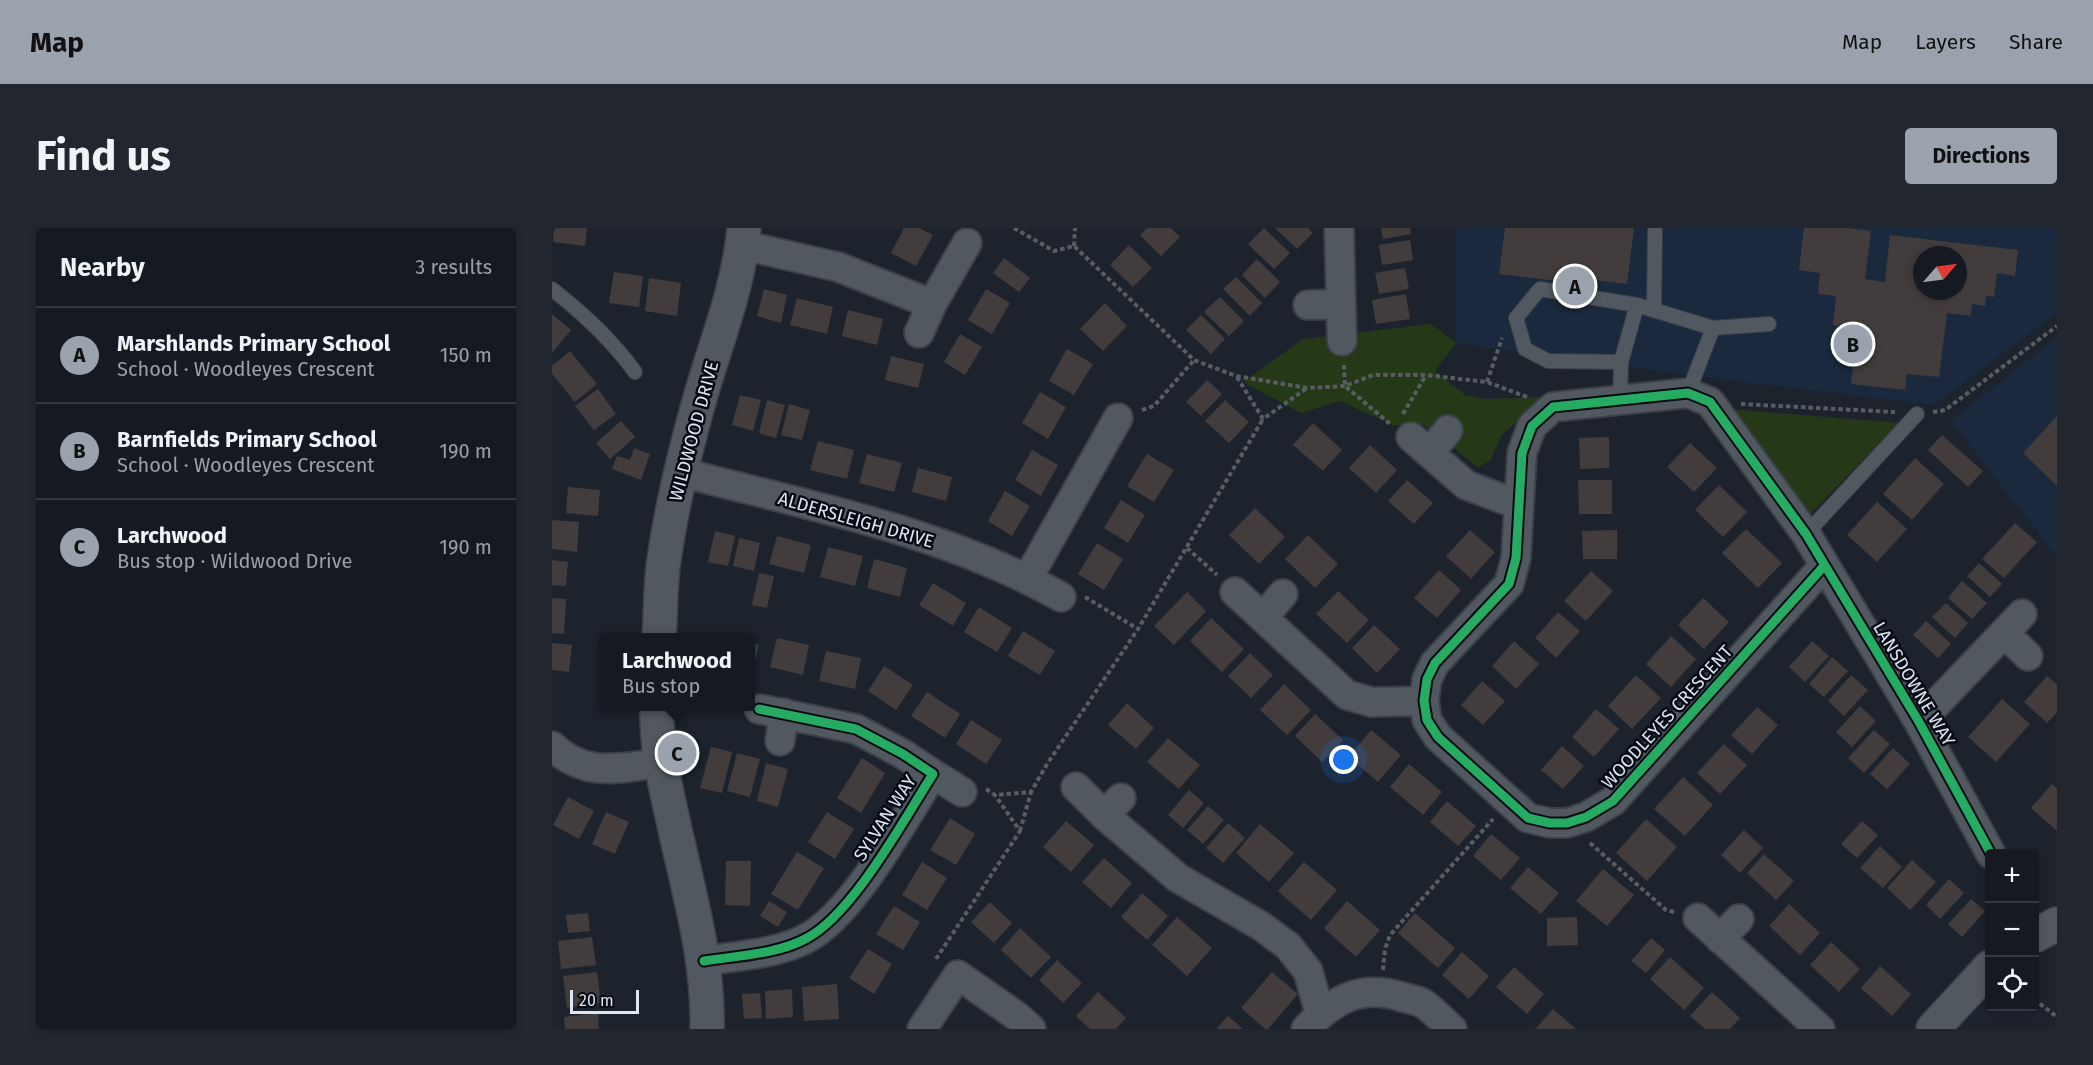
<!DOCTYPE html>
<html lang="en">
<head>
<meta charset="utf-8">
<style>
  :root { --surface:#151a22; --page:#22272f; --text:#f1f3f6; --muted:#9da1a5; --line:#343840; --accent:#99a2ad }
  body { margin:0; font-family:"Fira Sans",sans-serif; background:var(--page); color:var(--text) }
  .controls { position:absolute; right:18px; bottom:18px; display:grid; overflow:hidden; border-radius:6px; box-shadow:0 3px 9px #0003 }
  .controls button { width:54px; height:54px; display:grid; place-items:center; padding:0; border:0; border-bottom:2px solid var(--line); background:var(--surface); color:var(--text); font:30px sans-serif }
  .compass { position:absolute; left:1361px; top:18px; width:54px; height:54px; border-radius:50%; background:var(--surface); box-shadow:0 3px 9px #0003; rotate:62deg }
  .scale { position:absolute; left:18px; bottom:15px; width:69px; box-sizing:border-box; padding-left:6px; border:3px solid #dde6f2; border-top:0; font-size:16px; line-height:21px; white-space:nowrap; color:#dde6f2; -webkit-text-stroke:4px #070b13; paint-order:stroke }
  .you { position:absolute; left:792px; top:532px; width:21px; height:21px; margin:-15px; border:4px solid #fff; border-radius:50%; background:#1a73e8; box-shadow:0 0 0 9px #1a73e833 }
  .badge { display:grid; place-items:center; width:39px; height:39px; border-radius:50%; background:var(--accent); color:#111; font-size:20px; font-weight:700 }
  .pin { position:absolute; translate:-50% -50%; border:3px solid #fff; box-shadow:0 2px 6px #0006 }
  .popup { position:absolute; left:47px; top:405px; width:156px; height:78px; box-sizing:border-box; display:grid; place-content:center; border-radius:6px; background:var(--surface); filter:drop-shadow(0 2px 4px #0005); font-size:20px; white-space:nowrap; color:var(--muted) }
  .popup b { font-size:22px; color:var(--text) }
  .popup::after { content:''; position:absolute; left:50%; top:100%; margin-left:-12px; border:12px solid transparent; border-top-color:var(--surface) }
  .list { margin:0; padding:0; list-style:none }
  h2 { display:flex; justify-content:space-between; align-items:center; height:78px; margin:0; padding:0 24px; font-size:26px }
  h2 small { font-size:20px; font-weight:400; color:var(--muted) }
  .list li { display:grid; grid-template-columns:39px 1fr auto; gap:18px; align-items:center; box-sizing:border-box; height:96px; padding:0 24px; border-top:2px solid var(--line) }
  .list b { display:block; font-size:22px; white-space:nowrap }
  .list p { margin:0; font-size:20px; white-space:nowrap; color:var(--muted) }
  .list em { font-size:20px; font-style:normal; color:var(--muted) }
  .icon { flex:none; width:33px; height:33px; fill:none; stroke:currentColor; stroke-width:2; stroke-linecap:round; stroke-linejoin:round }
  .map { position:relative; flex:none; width:1505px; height:801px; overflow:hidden; border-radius:6px }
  header { display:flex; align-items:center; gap:36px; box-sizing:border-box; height:84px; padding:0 30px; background:var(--accent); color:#111 }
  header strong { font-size:28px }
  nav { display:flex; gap:33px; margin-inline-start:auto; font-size:21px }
  .intro { display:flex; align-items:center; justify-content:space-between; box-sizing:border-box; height:144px; padding:0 36px }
  h1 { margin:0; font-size:42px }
  .button { padding:15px 27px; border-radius:6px; background:var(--accent); color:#111; font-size:21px; font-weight:700 }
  main { display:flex; gap:36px; padding:0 36px }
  aside { flex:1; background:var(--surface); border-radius:6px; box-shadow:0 3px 9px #0003 }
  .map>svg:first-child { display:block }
  .built { fill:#1a293d; fill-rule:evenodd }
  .green { fill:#253917 }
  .building { fill:#423c3d; fill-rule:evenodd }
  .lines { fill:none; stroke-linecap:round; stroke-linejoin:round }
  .lane-casing { stroke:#3b4049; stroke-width:16 }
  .street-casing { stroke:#3b4049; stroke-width:32 }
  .secondary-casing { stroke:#3b4049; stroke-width:36 }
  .path { stroke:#585d63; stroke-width:4; stroke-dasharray:4.5 3; stroke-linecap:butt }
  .lane { stroke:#525860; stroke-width:14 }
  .street { stroke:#525860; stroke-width:28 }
  .secondary { stroke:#525860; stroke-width:33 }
  .cycleway-casing { stroke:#070b13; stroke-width:13 }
  .cycleway { stroke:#26ab63; stroke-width:9 }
  .labels { text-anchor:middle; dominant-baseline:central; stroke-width:5; stroke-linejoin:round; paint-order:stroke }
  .street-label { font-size:18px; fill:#dde6f2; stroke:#070b13 }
</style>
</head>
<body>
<header>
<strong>Map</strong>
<nav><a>Map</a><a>Layers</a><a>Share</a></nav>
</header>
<div class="intro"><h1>Find us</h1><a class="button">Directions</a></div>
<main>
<aside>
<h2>Nearby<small>3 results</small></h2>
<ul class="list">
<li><span class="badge">A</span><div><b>Marshlands Primary School</b><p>School · Woodleyes Crescent</p></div><em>150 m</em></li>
<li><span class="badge">B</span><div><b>Barnfields Primary School</b><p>School · Woodleyes Crescent</p></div><em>190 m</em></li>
<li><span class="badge">C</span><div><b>Larchwood</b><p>Bus stop · Wildwood Drive</p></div><em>190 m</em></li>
</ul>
</aside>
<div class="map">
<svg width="1505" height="801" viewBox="0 0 1505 801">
  <rect width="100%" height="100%" fill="#1c232d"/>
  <path class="built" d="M903 0H1505V84L1382 177 1135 147 904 115ZM1370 27H1406V63H1370Z
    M1505 109V329L1399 193Z"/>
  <path class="green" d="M879 96 904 115 883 143 913 167 935 171 991 169 949 208 938 233 926 239 872 197H840L788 173 749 185 691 154 751 111Z
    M1177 181 1347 195 1256 288Z"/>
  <path class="building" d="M2 0H35L33 18 1 14Z
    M352 0H367L381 7 364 38 339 25Z
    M595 0H619L628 9 609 28 588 7Z
    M712 0 738 25 722 41 696 16Z
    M723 0H756L761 5 745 21Z
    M829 0H858L859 6 831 11Z
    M953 0H1082L1075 56 1040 52 1039 61 1019 58 1020 49 1005 47V53L947 46Z
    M1252 0H1296L1319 3 1313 51 1333 54 1338 7 1466 22 1463 48 1445 45 1442 69 1434 68 1433 78 1420 76 1419 88 1395 85 1387 149 1355 146 1353 162 1299 156 1305 100 1281 97 1284 68 1266 66 1268 45 1247 42ZM1370 27H1406V63H1370Z
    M858 12 861 32 830 37 827 17Z
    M577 17 600 40 581 59 558 37Z
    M452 30 478 50 467 64 441 45Z
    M705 31 728 54 713 70 690 47Z
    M853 40 857 61 827 66 823 45Z
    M62 44 91 48 87 79 57 75Z
    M684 49 710 75 698 88 671 61Z
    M97 50 129 55 125 88 93 83Z
    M212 61 235 67 229 95 205 88Z
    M434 61 458 75 440 106 416 92Z
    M854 66 858 91 824 96 820 72Z
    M668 69 692 93 677 108 652 84Z
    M245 70 281 79 275 106 238 97Z
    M553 75 575 98 551 123 528 101Z
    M296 82 331 91 325 117 290 108Z
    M0 86 19 102 0 125Z
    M649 87 673 111 659 126 634 102Z
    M408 106 430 119 413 147 392 134Z
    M515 121 541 136 522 167 497 153Z
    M18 123 45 156 23 174 0 146V138Z
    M339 128 372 136 366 160 333 152Z
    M655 152 670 166 649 188 634 174Z
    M46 161 64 186 42 202 23 178Z
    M488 164 514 179 496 211 470 195Z
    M188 167 209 172 201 203 180 197Z
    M215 172 233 177 224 210 207 205Z
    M673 172 697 194 677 215 653 193Z
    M237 176 258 182 250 212 229 207Z
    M1505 188V258L1471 225Z
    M69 193 83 209 58 231 44 215Z
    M761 195 790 222 771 243 741 217Z
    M1390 207 1431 243 1416 259 1376 222Z
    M1057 209V240L1028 241 1027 210Z
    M266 213 302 222 295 251 258 242Z
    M1138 215 1165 240 1142 264 1115 239Z
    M818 217 845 242 824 265 797 240Z
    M82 220 98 226 89 252 60 241 65 228 78 232Z
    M480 222 506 237 489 268 463 252Z
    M315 226 350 235 342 264 307 255Z
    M595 226 622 242 602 274 575 258Z
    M1363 230 1392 256 1360 292 1331 266Z
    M366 240 400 249 394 273 360 264Z
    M855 252 881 275 862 296 836 273Z
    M1026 252H1060V286H1027Z
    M1167 257 1195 284 1171 309 1143 282Z
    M16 259 48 262 46 288 14 285Z
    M453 263 478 278 460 308 436 293Z
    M569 272 593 287 576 315 552 300Z
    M1325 274 1355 301 1325 334 1295 307Z
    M703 280 733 309 707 336 677 307Z
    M0 292 27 294 25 324 0 321Z
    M1463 295 1485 314 1452 350 1430 331Z
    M1194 301 1230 335 1206 360 1170 325Z
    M918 302 943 324 919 351 894 328Z
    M1065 302V331H1031L1030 303Z
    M163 303 183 308 176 338 156 334Z
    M756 307 786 336 763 360 733 331Z
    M225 308 259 317 252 345 217 336Z
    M187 310 208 315 202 343 181 338Z
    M545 315 571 331 552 362 526 346Z
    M276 319 311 328 303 358 268 349Z
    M322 331 355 340 348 369 315 360Z
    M0 332 16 334 14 358 0 357Z
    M1427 335 1450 356 1438 369 1415 348Z
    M887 342 909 362 885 390 862 370Z
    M1039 343 1061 363 1034 393 1012 373Z
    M207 345 222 348 215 380 200 377Z
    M1410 353 1435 375 1420 391 1396 370Z
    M381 355 414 375 401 398 367 377Z
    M786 363 817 392 795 415 764 386Z
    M635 364 654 383 622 417 602 398Z
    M0 370 14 371 12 406 0 405Z
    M1151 370 1177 394 1152 421 1126 397Z
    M1394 375 1416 395 1403 410 1380 389Z
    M427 379 460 400 445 424 412 404Z
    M1006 384 1028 403 1004 430 983 410Z
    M659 390 692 421 670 444 638 413Z
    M1374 393 1399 416 1386 430 1361 407Z
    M822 397 848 421 825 445 800 420Z
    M471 403 503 423 488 447 456 428Z
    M1119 408 1144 431 1119 459 1094 436Z
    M225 410 257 417 251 447 218 439Z
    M962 413 987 436 964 461 940 438Z
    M1260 413 1277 428 1253 454 1237 439Z
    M0 415 20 417 17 444 0 442Z
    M198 415 207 417 199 450H198Z
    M274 423 309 430 303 461 267 453Z
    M698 425 721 447 699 470 676 448Z
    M1280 429 1296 443 1272 469 1257 456Z
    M332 438 361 457 344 482 316 463Z
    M1084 447 1109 470 1080 501 1056 478Z
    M1299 447 1316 462 1292 488 1276 473Z
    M1495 448 1505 456V484L1495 495 1472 474Z
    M930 453 953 473 931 497 909 477Z
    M732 456 759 482 735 507 708 482Z
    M375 464 408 486 393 510 359 488Z
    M1450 471 1478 496 1444 534 1416 509Z
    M575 475 602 500 584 521 556 497Z
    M1308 478 1324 493 1300 519 1284 504Z
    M1205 479 1226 497 1200 526 1179 507Z
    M1044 481 1067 501 1042 529 1020 509Z
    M763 486 791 512 770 534 743 508Z
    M419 492 450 512 434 536 404 516Z
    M819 502 849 527 826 554 797 529Z
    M1322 502 1338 516 1312 545 1296 530Z
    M616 510 648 537 627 561 595 534Z
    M1172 516 1195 537 1168 566 1145 545Z
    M1010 518 1032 538 1011 561 989 542Z
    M159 519 180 524 170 565 148 560Z
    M1341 520 1358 536 1335 561 1318 546Z
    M185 525 208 531 198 569 175 563Z
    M310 530 333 545 309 585 285 570Z
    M214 535 236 541 226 579 205 573Z
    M857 536 890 564 871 587 838 559Z
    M1131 549 1161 577 1133 608 1102 581Z
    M1500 556 1505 560V603L1479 580Z
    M637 562 652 575 631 600 616 587Z
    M16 569 42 583 27 611 1 597Z
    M895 573 924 598 906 618 878 594Z
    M656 578 672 592 651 616 635 602Z
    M54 584 77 594 63 626 40 616Z
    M275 584 302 601 283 631 256 614Z
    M398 590 423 606 404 637 378 622Z
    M1094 591 1125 619 1095 653 1064 625Z
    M514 593 542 617 519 644 491 619Z
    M1310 593 1326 607 1305 630 1289 616Z
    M676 595 693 610 671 635 654 620Z
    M708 596 742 625 717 654 684 625Z
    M1192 602 1211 620 1188 645 1169 627Z
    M939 606 968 630 949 652 921 628Z
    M1328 618 1350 639 1331 660 1308 640Z
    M245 624 272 640 246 682 219 666Z
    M1212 626 1242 653 1224 672 1195 645Z
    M552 630 580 655 559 680 530 654Z
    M1360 632 1384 654 1358 682 1335 660Z
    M174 633H199L198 678 173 677Z
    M370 634 395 650 375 682 350 667Z
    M752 634 785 662 759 692 726 663Z
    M976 639 1007 665 989 686 958 660Z
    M1051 641 1082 667 1055 698 1024 673Z
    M1397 651 1412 665 1388 691 1374 677Z
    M590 665 616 688 595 712 569 689Z
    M1419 671 1433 683 1410 709 1396 696Z
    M217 673 235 684 226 699 208 688Z
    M795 673 828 702 804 729 772 700Z
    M438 674 460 695 442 715 419 694Z
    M1237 676 1268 705 1248 727 1217 698Z
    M342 678 368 694 351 722 324 706Z
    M36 685 38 703 16 705 14 687Z
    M863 685 903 720 886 740 846 705Z
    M625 689 660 720 635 748 600 717Z
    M1025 689 1026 717 995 718V690Z
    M468 700 499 729 479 750 449 722Z
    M40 709 44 737 9 741 6 713Z
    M1099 710 1113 722 1094 745 1079 733Z
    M1279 714 1308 741 1287 764 1258 737Z
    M316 721 340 736 322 766 297 750Z
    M910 724 937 748 917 771 890 747Z
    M1118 729 1152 760 1132 782 1098 751Z
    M505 732 530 755 511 775 487 752Z
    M1328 738 1359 766 1340 788 1309 760Z
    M962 739 992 766 975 786 944 759Z
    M45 744 49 775 15 780 11 748Z
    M720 744 746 766 716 801H713L689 780Z
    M285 756 287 791 252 793 250 759Z
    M240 761 241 789 214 791 213 763Z
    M546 764 574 790 564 801H538L524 788Z
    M1160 764 1188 790 1178 801H1153L1138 788Z
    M208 765 210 790 192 791 190 766Z
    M1001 781 1024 801H983Z
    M46 785 47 801H13L12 789Z
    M676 788 691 801H664Z"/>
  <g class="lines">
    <g class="lane-casing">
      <path id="lane" d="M0 61C32 86 60 112 83 144
        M1085 77 1161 100 1217 96
        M1102 81 1103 3
        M1136 165 1161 100
        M1068 172 1069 134 1085 77 988 61 964 90 973 121 996 133 1069 134
        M1254 306 1365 186"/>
    </g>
    <g class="street-casing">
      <path id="street" d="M787 0 790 113
        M190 17 286 39 380 76 415 15
        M756 77 789 76
        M367 105 380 76
        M859 209 914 257 967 277
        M878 225 896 202
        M128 244C257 278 392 303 509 369
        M1272 338 1061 573 1034 589 1015 595H998L976 590 886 509 875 492 872 473 875 451 883 435 957 356 964 330 970 225 980 198 1001 179 1136 165 1158 174 1254 306 1367 494 1439 626
        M476 350 566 190
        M683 364 795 467 820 474 872 473
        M711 389 731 366
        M1452 405 1476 428
        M1367 494 1470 386
        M228 513 232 485
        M0 518C33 550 68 540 108 535
        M381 546 410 564
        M524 559 552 587 626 650 709 698 736 718 756 743 768 786
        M552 587 569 570
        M1146 690 1268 801
        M1168 711 1187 691
        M152 733C183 728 227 726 255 710 301 686 352 591 381 546L351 526 304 501 207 481
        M370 801 406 747 466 789 479 801
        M754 801C781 771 810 756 850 769 857 771 866 772 872 776 882 783 891 793 900 801"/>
    </g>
    <g class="secondary-casing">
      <path id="secondary" d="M107 410C109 384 108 357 112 332 120 275 134 219 150 163 166 109 187 57 192 0
        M105 478C104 514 111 549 119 583 134 655 157 728 155 801
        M1482 708 1505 696
        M1381 801 1438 739"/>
    </g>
    <path class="path" d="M462 0 502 23 522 18 642 132 684 148 755 160 793 158 821 147H874L935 154 975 169
      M522 18 523 0
      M792 137 793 158 838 196
      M685 149 711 191 755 160
      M935 154 950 110
      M1189 176 1343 184
      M590 182 602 178 642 132
      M1381 184 1393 182 1505 98
      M851 186 874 147
      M635 320 665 347
      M533 369 586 401
      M434 561 443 567 479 564 495 536 586 401 711 191
      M468 603 479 564
      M1038 615 1114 682 1122 684
      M384 731 468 603 443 567
      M831 742 833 721 838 707 941 591
      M1482 771 1505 789"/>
    <use href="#lane" class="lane"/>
    <use href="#street" class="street"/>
    <use href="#secondary" class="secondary"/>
    <g class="cycleway-casing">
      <path id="cycleway" d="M1272 338 1061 573 1034 589 1015 595H998L976 590 886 509 875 492 872 473 875 451 883 435 957 356 964 330 970 225 980 198 1001 179 1136 165 1158 174 1254 306 1367 494 1439 626
        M152 733C183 728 227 726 255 710 301 686 352 591 381 546L351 526 304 501 207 481"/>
    </g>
    <use href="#cycleway" class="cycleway"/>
  </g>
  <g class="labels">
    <g class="street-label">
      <text transform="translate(142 203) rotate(-75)">WILDWOOD DRIVE</text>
      <text transform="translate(304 292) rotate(16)">ALDERSLEIGH DRIVE</text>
      <text transform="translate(1362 456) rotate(59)">LANSDOWNE WAY</text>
      <text transform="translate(1115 489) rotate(-48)">WOODLEYES CRESCENT</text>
      <text transform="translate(333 590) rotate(-57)">SYLVAN WAY</text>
    </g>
  </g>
</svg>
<div class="controls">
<button>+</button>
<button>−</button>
<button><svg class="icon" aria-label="locate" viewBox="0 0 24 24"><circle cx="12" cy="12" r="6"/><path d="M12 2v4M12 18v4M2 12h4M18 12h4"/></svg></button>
</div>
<svg class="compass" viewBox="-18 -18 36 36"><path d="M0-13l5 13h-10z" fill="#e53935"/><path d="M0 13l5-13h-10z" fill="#9da1a5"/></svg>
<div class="scale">20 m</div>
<div class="you"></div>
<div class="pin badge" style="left:1023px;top:58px">A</div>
<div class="pin badge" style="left:1301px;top:116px">B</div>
<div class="pin badge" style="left:125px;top:525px">C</div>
<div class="popup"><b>Larchwood</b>Bus stop</div>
</div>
</main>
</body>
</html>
